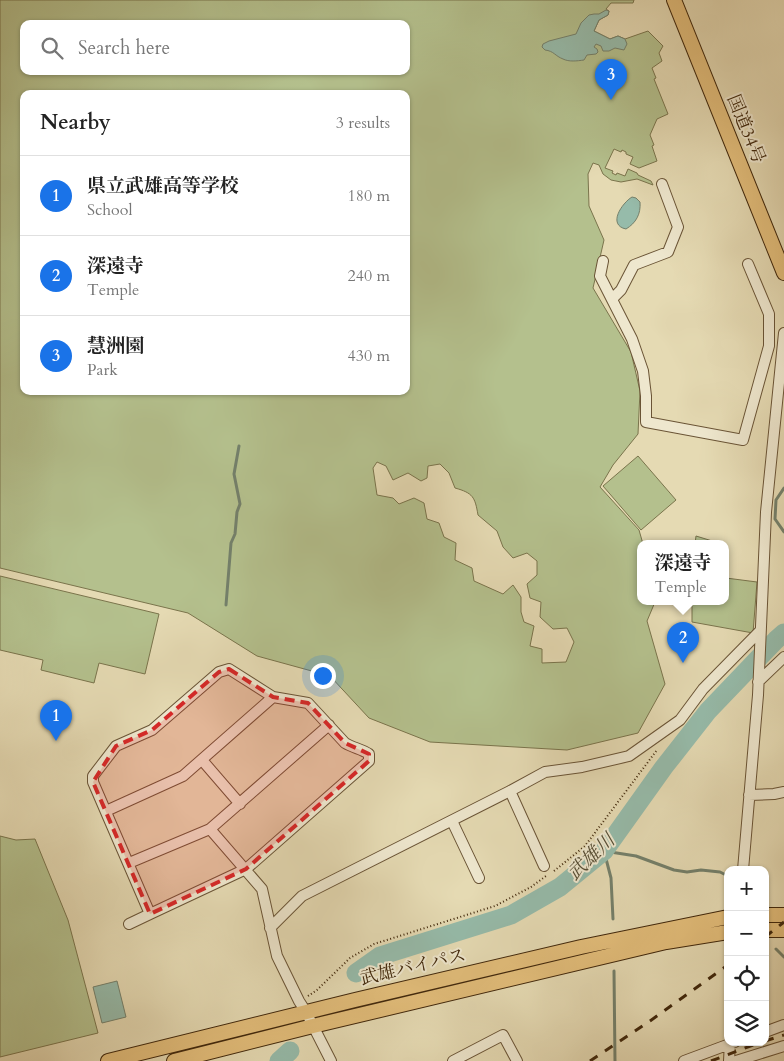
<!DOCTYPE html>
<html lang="en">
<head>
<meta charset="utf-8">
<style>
  :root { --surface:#fff; --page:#f2f2f2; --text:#222; --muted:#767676; --line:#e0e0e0; --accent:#1a73e8 }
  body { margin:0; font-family:Cardo,"Noto Serif JP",serif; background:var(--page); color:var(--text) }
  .controls { position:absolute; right:15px; bottom:15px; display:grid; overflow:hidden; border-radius:10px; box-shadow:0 1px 4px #0004 }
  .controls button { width:45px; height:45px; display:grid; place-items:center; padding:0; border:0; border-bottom:1px solid var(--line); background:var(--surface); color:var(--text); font:25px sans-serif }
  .you { position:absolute; left:322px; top:675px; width:18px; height:18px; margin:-12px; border:4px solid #fff; border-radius:50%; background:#1a73e8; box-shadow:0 0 0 8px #1a73e833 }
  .badge { display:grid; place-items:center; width:32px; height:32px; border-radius:50%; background:var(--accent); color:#fff; font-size:16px; font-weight:700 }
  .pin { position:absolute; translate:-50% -41px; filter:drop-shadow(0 1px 2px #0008) }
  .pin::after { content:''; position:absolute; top:26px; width:18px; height:15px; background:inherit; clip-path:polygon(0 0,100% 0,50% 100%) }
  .popup { position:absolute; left:637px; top:540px; width:92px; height:65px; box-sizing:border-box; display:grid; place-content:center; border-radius:10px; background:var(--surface); filter:drop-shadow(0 1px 4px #0005); font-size:16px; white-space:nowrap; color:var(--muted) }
  .popup b { font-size:19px; color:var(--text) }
  .popup::after { content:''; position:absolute; left:50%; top:100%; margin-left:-10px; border:10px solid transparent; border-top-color:var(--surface) }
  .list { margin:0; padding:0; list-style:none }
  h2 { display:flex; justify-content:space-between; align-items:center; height:65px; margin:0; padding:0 20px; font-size:21px }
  h2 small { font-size:16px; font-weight:400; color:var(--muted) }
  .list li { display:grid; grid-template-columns:32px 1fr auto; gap:15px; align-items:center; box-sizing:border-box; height:80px; padding:0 20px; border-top:1px solid var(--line) }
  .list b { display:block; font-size:19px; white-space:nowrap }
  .list p { margin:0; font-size:16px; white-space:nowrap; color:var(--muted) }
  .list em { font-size:16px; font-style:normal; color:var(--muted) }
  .icon { flex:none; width:28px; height:28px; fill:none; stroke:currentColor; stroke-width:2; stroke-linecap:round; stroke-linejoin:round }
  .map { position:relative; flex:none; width:784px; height:1061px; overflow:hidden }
  .search { position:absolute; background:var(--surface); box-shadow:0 1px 4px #0004; left:20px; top:20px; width:390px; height:55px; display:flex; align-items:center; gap:12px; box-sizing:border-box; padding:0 18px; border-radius:10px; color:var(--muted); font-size:19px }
  .panel { position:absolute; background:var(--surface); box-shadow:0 1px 4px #0004; left:20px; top:90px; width:390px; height:305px; border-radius:10px }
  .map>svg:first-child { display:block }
  .green { fill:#b4c08d; stroke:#7a744c; fill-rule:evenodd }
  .water { fill:#96bbaa; stroke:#74806b }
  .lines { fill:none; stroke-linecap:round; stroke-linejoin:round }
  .stream { stroke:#74806b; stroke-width:3 }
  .river { stroke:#96bbaa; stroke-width:19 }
  .minor-casing { stroke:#6a5436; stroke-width:12 }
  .highway-casing { stroke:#41280c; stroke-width:16 }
  .path { stroke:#41280c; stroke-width:2; stroke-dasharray:1 2.5; stroke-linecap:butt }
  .minor { stroke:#eee7ce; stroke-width:10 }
  .highway { stroke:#e2bd7a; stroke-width:14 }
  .rail { stroke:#41280c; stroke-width:3; stroke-dasharray:9 9; stroke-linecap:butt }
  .marked { fill:#d62828; fill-opacity:0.2; stroke:#d62828; stroke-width:4; stroke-dasharray:10 6; stroke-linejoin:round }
  .labels { text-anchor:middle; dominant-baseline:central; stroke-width:4; stroke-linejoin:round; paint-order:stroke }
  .street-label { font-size:18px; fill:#41280c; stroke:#eee7ce }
  .water-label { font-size:19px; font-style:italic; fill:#564d34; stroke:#eee7ce }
</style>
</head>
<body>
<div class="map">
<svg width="784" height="1061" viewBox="0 0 784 1061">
  <rect width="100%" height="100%" fill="#e5dab3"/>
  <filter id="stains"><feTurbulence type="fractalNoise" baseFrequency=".004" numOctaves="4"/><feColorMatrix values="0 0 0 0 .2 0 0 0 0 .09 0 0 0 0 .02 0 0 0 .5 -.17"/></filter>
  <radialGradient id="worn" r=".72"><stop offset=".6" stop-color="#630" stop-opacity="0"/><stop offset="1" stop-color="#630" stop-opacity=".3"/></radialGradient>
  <path class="green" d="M0 0H634L633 3H611L606 9 609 11 608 15 599 20 594 31 610 39 618 36 625 39 648 31 663 46 659 53 662 61 652 68 656 78 654 79 668 114 657 119 650 135 654 145 652 146 657 161 639 168 630 164 633 157 626 154V152L622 150 621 152 614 149 605 168 613 171 612 173 616 175 617 173 625 176 628 169 637 173 638 175 651 181 653 185 637 179 621 182 611 180 603 174 599 165 593 163 588 174 589 206 604 240 593 288 631 352 640 391 638 434 613 465 600 487 639 530 643 544H640V602H655L647 621 665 684 638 733 567 750 430 742 369 718 330 676 257 656 188 613 0 568ZM24 24H406V71H24ZM24 94H406V391H24ZM377 462 386 466 393 480 408 473 421 481 427 478 428 466 440 464 449 473 455 488C473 493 475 497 478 515L497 531 503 547 513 558 527 553 537 561V575L527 584 530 598 541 602 540 617 553 629 567 628 574 642 566 662 542 663V649L530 646 534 626 524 622 521 612V597L513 585 503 594 474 581 472 568 455 560 456 543 444 537 439 523 427 519 424 503 414 498 399 504 393 498 377 495 373 468Z
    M638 456 676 500 641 530 603 486Z
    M696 536 722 544H695Z
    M0 576 159 614 145 674 99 663 94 683 41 670 43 660 0 650Z
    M726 578 757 582 753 633 692 622V602H726Z
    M0 836 16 840 35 839 68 920 98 1033 0 1057Z"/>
  <path class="water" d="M606 10 609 11 608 15 599 20 594 31 610 39 618 36 625 39 627 44 624 50 615 48 609 51H603L601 46 596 44 594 47 597 49 598 52 596 54 587 55 584 60C577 61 569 62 563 59 555 56 554 51 545 50L542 47 543 44 549 41 576 34 581 23 589 15 594 14H599Z
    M632 197 636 198 640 202C641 214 636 223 626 229 607 225 622 203 632 197Z
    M117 981 126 1017 102 1023 93 987Z"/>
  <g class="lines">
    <path class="stream" d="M784 488 776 500 775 519 784 532
      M226 605 231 543 235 534 237 512 240 504 234 474 239 446
      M613 919 611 878 604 851 636 856 674 870 687 872 701 870 720 872 728 876
      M776 949 784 957
      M614 971 615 1061"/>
    <path class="river" d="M356 973 380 956 511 915 560 887 604 851 664 767 708 711 776 640 784 633
      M279 1061 290 1051"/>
    <g class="minor-casing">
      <path id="minor" d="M603 261 600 276 632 339 643 371 646 396V422L743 440 769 346V314L748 264
        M612 299 621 290 634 265 668 252 678 227 662 184
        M229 669 273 697 308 703 345 743C353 748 362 749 369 754V761L246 869 150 914 93 782V776L116 746 152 730 219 672Z
        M758 682 784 657
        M202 760 240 804
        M510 791 544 866
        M749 795 774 794 784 792
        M106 811 183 776 273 697
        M452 821 479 878
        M210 829 262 889 277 956 299 1001 306 1012 331 1061
        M129 863 210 829 329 725
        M743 870 758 695 766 512 784 333
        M129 924 150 914
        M270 928 302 896 510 791 545 772 582 767 629 756 680 720 703 689 760 631
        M765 1032 784 1025
        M453 1061 503 1035 517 1061
        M684 1061 735 1042
        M729 1061 730 1042
        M736 1061 784 1046"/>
    </g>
    <g class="highway-casing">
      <path id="highway" d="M674 0 784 273
        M765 915H784
        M765 930H784
        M108 1061 355 1000 581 947 728 917
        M174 1061 313 1026 666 942 728 932"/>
    </g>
    <path class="path" d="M554 871 585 846 657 750
      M308 996 317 990 350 958 374 944 495 906 531 887 546 876"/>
    <use href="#minor" class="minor"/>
    <use href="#highway" class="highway"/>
    <path class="rail" d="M765 937 784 922
      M765 1041 784 1035
      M590 1061 650 1021 728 965
      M711 1061 761 1042"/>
  </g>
  <path class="marked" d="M229 669 273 697 308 703 345 743 369 754V761L246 869 150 914 93 782 116 746 152 730 219 672Z"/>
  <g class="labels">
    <g class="street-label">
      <text transform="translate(746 129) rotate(68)">国道34号</text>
      <text transform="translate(413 967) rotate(-13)">武雄バイパス</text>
    </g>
    <g class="water-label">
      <text transform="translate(591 857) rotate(-44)">武雄川</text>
    </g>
  </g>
  <rect width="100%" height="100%" filter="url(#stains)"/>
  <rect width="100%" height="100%" fill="url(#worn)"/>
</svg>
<div class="controls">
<button>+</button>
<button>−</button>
<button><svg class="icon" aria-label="locate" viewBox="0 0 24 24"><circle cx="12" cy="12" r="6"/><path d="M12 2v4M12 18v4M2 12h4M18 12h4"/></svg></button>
<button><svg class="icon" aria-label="layers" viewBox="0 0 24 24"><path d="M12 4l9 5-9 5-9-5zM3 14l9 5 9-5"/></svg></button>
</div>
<div class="you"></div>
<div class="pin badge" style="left:56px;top:741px">1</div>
<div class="pin badge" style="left:683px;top:663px">2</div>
<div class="popup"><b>深遠寺</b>Temple</div>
<div class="pin badge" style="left:611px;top:100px">3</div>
<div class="search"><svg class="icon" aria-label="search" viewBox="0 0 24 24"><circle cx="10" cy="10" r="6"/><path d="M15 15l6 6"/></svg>Search here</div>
<section class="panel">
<h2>Nearby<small>3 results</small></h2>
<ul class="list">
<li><span class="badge">1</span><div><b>県立武雄高等学校</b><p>School</p></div><em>180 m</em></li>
<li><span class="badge">2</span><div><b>深遠寺</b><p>Temple</p></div><em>240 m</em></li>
<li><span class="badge">3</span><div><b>慧洲園</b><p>Park</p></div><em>430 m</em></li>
</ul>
</section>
</div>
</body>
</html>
